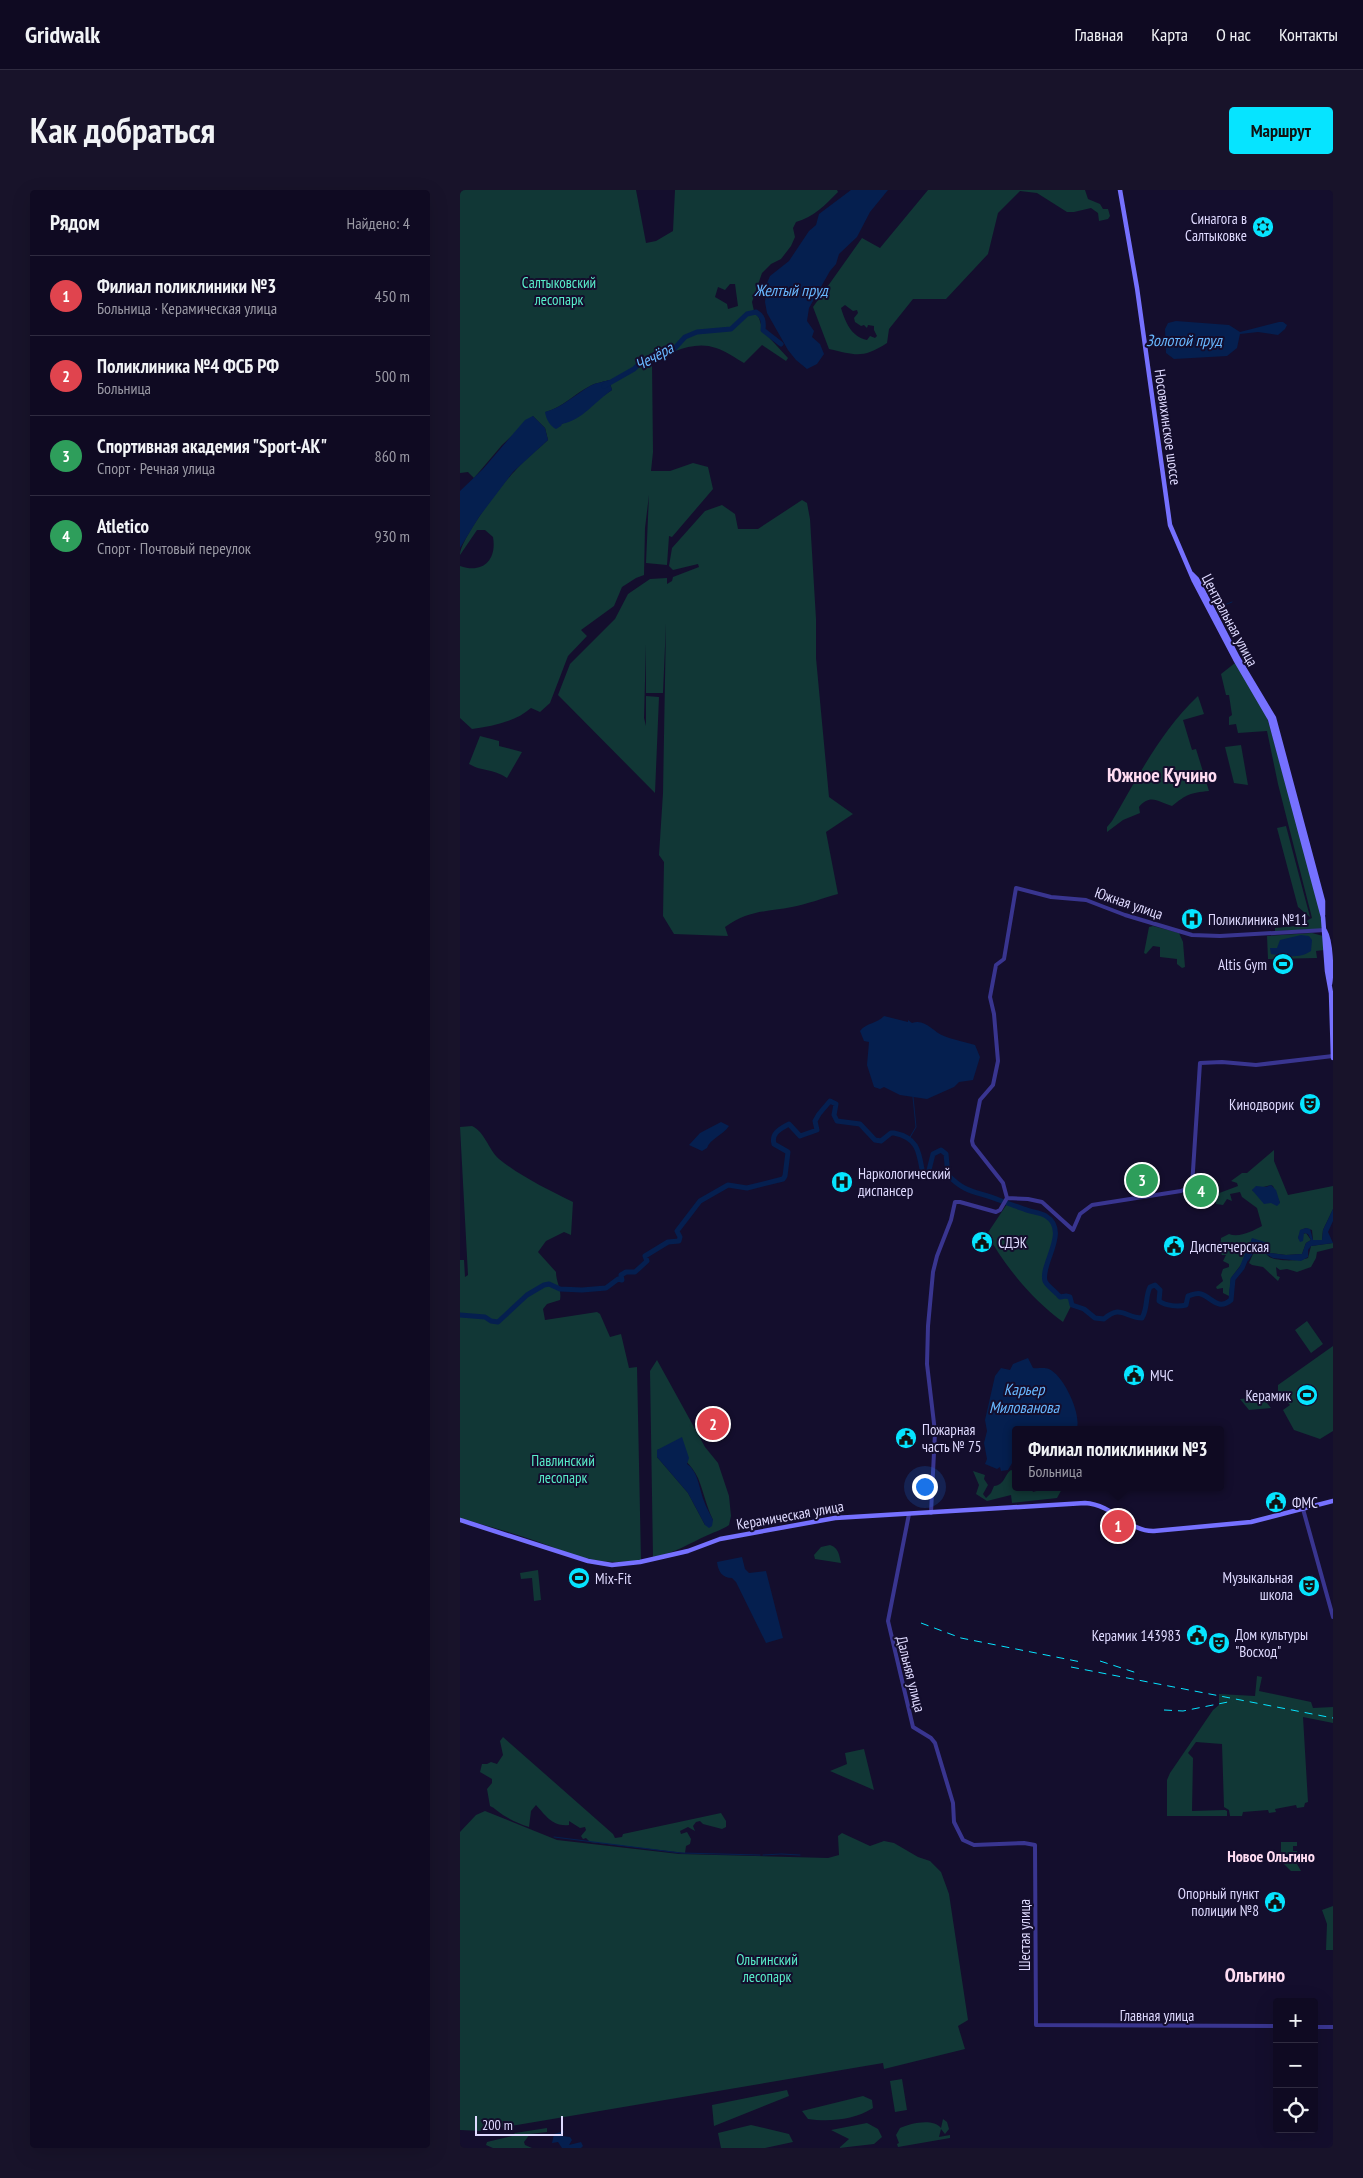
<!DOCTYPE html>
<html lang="ru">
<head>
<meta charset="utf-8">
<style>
  :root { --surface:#0f0a22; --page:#18132a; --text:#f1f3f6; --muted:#9b9aa5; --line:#2f2b40; --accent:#06e4ff }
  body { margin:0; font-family:"PT Sans Narrow",sans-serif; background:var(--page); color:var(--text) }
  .controls { position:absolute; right:15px; bottom:15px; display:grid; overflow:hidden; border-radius:5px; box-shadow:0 5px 20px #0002 }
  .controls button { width:45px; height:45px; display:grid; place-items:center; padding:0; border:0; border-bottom:1px solid var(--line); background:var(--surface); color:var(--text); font:25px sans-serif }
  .scale { position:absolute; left:15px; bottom:12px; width:88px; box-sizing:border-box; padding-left:5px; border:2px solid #dfdaff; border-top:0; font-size:14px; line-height:18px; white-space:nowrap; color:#dfdaff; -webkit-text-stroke:4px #140e2d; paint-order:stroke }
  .you { position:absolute; left:464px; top:1296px; width:18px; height:18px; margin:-12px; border:4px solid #fff; border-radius:50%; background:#1a73e8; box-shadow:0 0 0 8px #1a73e833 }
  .badge { display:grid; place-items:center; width:32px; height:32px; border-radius:50%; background:var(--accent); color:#fff; font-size:16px; font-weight:700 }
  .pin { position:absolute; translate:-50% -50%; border:2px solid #fff; box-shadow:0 1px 5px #0006 }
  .popup { position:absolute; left:552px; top:1236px; width:212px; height:65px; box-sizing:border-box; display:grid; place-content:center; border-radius:5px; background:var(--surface); filter:drop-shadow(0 1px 4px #0005); font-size:16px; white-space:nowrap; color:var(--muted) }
  .popup b { font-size:19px; color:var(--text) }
  .popup::after { content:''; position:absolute; left:50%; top:100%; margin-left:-10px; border:10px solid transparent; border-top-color:var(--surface) }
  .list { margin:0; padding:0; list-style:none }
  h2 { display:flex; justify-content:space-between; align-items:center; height:65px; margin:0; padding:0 20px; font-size:21px }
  h2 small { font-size:16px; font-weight:400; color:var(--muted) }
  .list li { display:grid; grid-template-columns:32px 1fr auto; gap:15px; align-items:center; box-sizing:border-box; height:80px; padding:0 20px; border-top:1px solid var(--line) }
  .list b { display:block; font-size:19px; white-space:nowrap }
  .list p { margin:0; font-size:16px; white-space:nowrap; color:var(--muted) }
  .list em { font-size:16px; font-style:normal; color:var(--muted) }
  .icon { flex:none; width:28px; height:28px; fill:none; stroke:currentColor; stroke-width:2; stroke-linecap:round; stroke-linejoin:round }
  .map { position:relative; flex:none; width:873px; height:1958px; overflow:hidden; border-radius:5px }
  header { display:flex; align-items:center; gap:30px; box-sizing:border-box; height:70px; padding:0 25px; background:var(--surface); border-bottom:1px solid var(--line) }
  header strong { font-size:24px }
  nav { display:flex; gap:28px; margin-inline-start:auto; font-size:18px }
  .intro { display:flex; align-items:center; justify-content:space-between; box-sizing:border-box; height:120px; padding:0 30px }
  h1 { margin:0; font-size:35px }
  .button { padding:12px 22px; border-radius:5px; background:var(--accent); color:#111; font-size:18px; font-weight:700 }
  main { display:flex; gap:30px; padding:0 30px }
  aside { flex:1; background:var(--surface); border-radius:5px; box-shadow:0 5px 20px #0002 }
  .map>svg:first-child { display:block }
  .green { fill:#113736; fill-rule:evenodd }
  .water { fill:#051f4f }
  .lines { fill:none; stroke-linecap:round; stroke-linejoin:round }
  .stream { stroke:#051f4f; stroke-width:1 }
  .river { stroke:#051f4f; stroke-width:5 }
  .tertiary { stroke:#393590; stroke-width:4 }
  .secondary { stroke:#7671ff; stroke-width:4.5 }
  .rail { stroke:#06e4ff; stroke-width:1; stroke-dasharray:8 6; stroke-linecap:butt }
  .labels { text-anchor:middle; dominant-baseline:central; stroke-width:4; stroke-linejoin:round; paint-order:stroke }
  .poi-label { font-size:15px; fill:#dfdaff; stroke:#140e2d; text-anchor:start }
  .park-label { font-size:15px; fill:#58edc9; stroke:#140e2d }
  .street-label { font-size:15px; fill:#dfdaff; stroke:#140e2d }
  .water-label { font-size:16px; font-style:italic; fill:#68b8ff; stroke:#140e2d }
  .neighbourhood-label { font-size:16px; font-weight:bold; fill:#ffdcf2; stroke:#140e2d }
  .district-label { font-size:20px; font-weight:bold; fill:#ffdcf2; stroke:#140e2d }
</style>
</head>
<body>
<header>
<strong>Gridwalk</strong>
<nav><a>Главная</a><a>Карта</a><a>О нас</a><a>Контакты</a></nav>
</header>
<div class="intro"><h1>Как добраться</h1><a class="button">Маршрут</a></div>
<main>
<aside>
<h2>Рядом<small>Найдено: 4</small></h2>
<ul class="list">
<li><span class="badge" style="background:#e0444e">1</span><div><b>Филиал поликлиники №3</b><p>Больница · Керамическая улица</p></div><em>450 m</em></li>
<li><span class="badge" style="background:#e0444e">2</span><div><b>Поликлиника №4 ФСБ РФ</b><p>Больница</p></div><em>500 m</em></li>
<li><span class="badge" style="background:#2e9e5b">3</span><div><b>Спортивная академия &quot;Sport-AK&quot;</b><p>Спорт · Речная улица</p></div><em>860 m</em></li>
<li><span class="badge" style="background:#2e9e5b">4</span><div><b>Atletico</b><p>Спорт · Почтовый переулок</p></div><em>930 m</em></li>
</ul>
</aside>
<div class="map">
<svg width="873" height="1958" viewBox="0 0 873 1958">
  <rect width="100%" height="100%" fill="#140e2d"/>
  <path class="green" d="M0 0H176L186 53 196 51 213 41 215 0H377L378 2C365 15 354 27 336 32L333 38 335 47 331 56 321 69 311 74 302 83 292 112 294 121 299 128 303 141 328 168 326 171 302 155 284 173C275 168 266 161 256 158 235 150 210 162 192 173L193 262 191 281H210L233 273 248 277 253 299 212 347 209 346 207 375 186 373 189 305 185 338 184 385 176 388 162 397 154 416 121 440 127 446 108 466 90 513 80 522 71 518C55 532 33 536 12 539L0 528V376C23 384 37 370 33 347L25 340H17L0 365C0 349 41 295 54 282 64 270 76 261 88 250L85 238 73 226 42 255 14 288 8 282 0 283ZM270 94H275L278 116 268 119 267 114 255 107 258 97 265 100ZM149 190 152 200 102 234 86 222C103 217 114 204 130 196 135 193 143 192 149 190Z
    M468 0H625L628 9 640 14 643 19H648L650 26 648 29 639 31 638 23 631 18 614 22H607L577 3 560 1 538 23 528 64 486 109H453L429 139 427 153C402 169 396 165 369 159L353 117 402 48 420 58ZM385 115 393 121 397 120 398 123 394 128 395 132 401 136 404 135 407 138 408 135 414 136V140L417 146 415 148 410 146 407 150C391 147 385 131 381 118Z
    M342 310 347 313 350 329 356 429V468L369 607 393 624 366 642 378 704C363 708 348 714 332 717 306 722 289 720 265 737L268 746 214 744 203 726 204 672 199 665 203 603 206 433 203 503H186V454L184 528 186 536V506L199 507 195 603 98 505 110 474 155 429 168 404 190 389 207 388V394L212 391 213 387 239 377 238 374 213 380 209 376 212 358 245 321 262 315 275 324 278 339H298Z
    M775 473 805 520 859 713 862 737 860 739 815 741V738L836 736 852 728 818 594 807 541 778 543 776 534 769 535V527L772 525 769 505H766L761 484Z
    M738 506 744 524 723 530 732 560 736 559 749 601C730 603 727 604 712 616 699 612 690 603 679 617L680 623 663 630 647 642V637L652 631C678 587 700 542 738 506Z
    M20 546 39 551V556L62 562 47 588C32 578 23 582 9 574Z
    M781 555 788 595 774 593 765 557Z
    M826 636 850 727 838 717 817 638Z
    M693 736 719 743 723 752 725 777 722 778 717 774V769L700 767V757L693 756 686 764 684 763 689 737Z
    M852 743 863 746 864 760 856 761 857 768 808 769 807 746Z
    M12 936C25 942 28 959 39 969 60 986 88 1000 113 1012L111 1045 104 1042 86 1051 78 1062 96 1082C96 1092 102 1100 100 1110L87 1114 83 1119 85 1130 137 1122 140 1124 150 1147 161 1144 169 1178 177 1177 181 1370C133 1377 114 1364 70 1349 47 1341 23 1335 0 1328V1070H4L5 1087 8 1085 0 937Z
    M814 960V971L828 1005 873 996V1019L863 1040 862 1050H853L852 1040 846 1038 841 1040 838 1048 843 1051V1044L846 1043 851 1050 846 1053 842 1064 826 1065 810 1063 808 1060V1057L804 1053 792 1049 783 1072 771 1088 769 1106 763 1103V1098L757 1099 756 1097 763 1091 761 1085 763 1079 769 1077V1074L763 1071 766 1065H762L760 1062 761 1048 769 1044C779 1048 793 1041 802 1036L797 1018 782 1007 780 1002 770 1004 772 1011 767 1009 763 1015 756 1014 754 1005 778 996 777 993 771 991 782 983H787ZM811 995 813 996 820 1013H811L792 1000Z
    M547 1014C559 1020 574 1019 585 1026 605 1037 587 1072 584 1089L586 1093 600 1107C607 1106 609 1106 613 1112L603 1132C571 1108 547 1079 527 1044Z
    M794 1053 802 1056C804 1059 806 1064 808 1066 815 1072 840 1071 848 1068L851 1056 873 1053V1058L857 1062 856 1068 851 1077 837 1082 827 1079 820 1080 816 1077 817 1086 820 1087 818 1091 803 1077 792 1075 789 1073 794 1062 792 1057Z
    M847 1131 863 1154 851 1163 835 1140Z
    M873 1156V1241L860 1249 834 1240 823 1220 830 1215 818 1202V1195Z
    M197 1170 245 1257 258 1273 269 1306 271 1326 269 1335C262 1340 256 1341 248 1345 228 1354 215 1363 193 1367L190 1181ZM209 1256C220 1265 232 1275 238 1288 244 1303 246 1315 253 1330L245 1335 228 1303 197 1267V1260Z
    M802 1207 811 1218 789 1220 780 1209Z
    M551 1280 555 1282 556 1297H571L573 1302 580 1300 579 1297H603L597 1308 552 1313 551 1305 527 1311 516 1304 519 1295 513 1281 525 1285 524 1289 528 1295 523 1304 526 1308 531 1303 534 1296C545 1295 544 1285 551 1280Z
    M370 1355C379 1358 379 1365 381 1373L355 1369 354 1365 361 1357Z
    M78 1380 81 1410 74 1411 72 1388 61 1389 60 1383Z
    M797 1486 802 1487 799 1501 851 1512 853 1518 873 1517V1533L843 1527 848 1612 845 1613 844 1617 837 1618 836 1615 815 1619 816 1622 809 1623 808 1620 783 1622 782 1626H770L769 1620 764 1617 762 1554 736 1552 728 1563 733 1568 732 1621 765 1620 767 1621V1626H707V1590L710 1583 753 1520 759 1515V1504L795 1506Z
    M43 1547 153 1644 155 1648 162 1647 163 1644 261 1623 266 1631V1637L262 1639 243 1634 240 1631 236 1632 233 1636 235 1641 228 1637 220 1641 221 1644 227 1642 231 1649 230 1654 226 1656 225 1663 130 1652 126 1648 123 1649 121 1646 126 1640 125 1637 120 1638 109 1631V1635C93 1637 86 1626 76 1615L71 1621 69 1637C60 1634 51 1630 43 1625 38 1622 35 1618 30 1616L27 1599 32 1593V1589L20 1582 22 1574H27L31 1572 37 1574 43 1565 40 1551Z
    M404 1559 414 1600 370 1581 387 1574 385 1563Z
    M25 1621 97 1650 219 1664 368 1668 379 1665 378 1646 382 1643 410 1656 424 1651 434 1653 458 1667 470 1671 481 1682 489 1704 508 1830 498 1836 505 1859 424 1879 423 1873 22 1941 0 1940V1642L16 1625Z
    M821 1652H837V1656H833V1661H837V1668L833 1669V1673L837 1674 841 1681H831L822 1672 821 1669 825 1668V1664L821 1663Z
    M873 1716V1760H866L867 1734 862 1720Z
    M442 1889 447 1920 435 1922 430 1891Z
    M327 1900 329 1906 254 1936 252 1915Z
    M403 1906 412 1910 413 1918C394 1930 369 1932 348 1929L342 1921Z
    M483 1929 487 1932 489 1939 485 1944 481 1939 479 1947 490 1945V1948L438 1957 437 1954 439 1953 436 1945 440 1938C451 1933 473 1928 481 1938Z
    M407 1933 418 1939 422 1947 414 1954 379 1958 389 1949 371 1940Z
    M291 1935 329 1944 333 1952 305 1958H261L258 1943Z
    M87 1938V1942L70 1944 64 1952 65 1955 72 1958H33L26 1955 27 1952 52 1946 55 1943Z"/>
  <path class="water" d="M391 0H428L410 22 397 47 379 64 376 74 370 81 349 118 347 131 354 141 352 147 360 154 364 164 357 174 347 179 336 170 328 160 307 123 305 112 307 93 310 86 329 71 349 41 356 35 359 24Z
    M716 131 769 135 780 142 819 132H823L827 135 825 139 818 145 798 142 780 144 777 158 767 166 714 169 706 163 705 139 708 133Z
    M149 190 152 200C135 211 123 230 102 234L101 236 96 239C90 236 86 229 85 222 101 218 116 204 130 196 135 193 143 192 149 190Z
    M73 226 85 238 88 250 53 282 19 327 0 358V301L23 279 65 230Z
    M841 745 849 746 852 750 851 761C840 769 823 766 811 764L810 758H817L820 750Z
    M424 826 448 832V830L452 833C465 828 473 842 484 846 494 850 506 852 515 855L520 867 513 890 499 892 494 897 467 909 440 905 424 897 420 899 414 897 407 875 409 852 404 851 400 841C406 833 418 833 424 826Z
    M261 932 269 936C263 945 250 949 247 958L242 961 229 955 240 943Z
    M811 995 816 1000 820 1013 817 1016 811 1013 804 1014 792 1000 796 996 806 997Z
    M873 1019V1031L868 1042 873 1053 851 1056 848 1060V1067L841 1071 813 1068 806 1064 802 1056 795 1053 792 1057 794 1062 788 1071 785 1068 792 1048 805 1052 810 1063 826 1065 842 1064 846 1053 851 1050 848 1044 844 1043 843 1051 840 1052 838 1048 840 1040 846 1038 850 1039 853 1050H862L863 1040Z
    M568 1168 573 1178C579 1179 583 1177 589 1179 604 1186 621 1223 617 1238L556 1240 555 1268 548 1280 541 1281 540 1277 537 1279 525 1274 527 1269 524 1253 527 1241 525 1230 535 1186 541 1178 550 1180 553 1174Z
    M222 1247 229 1268 227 1274C238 1281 239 1298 244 1311 246 1317 250 1324 253 1330L252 1336 249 1338 245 1335 228 1303 197 1267V1260Z
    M282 1367 285 1379 289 1383 306 1381 323 1448 306 1453 276 1392 272 1388C262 1388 258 1381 257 1372Z
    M104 1941 102 1946 110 1947 112 1950 109 1955 121 1952 123 1956 121 1958H102L98 1952 92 1953 94 1944Z"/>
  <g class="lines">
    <path class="stream" d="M757 418 772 412
      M449 949 456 937 453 907
      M94 1647 221 1663 300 1665
      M303 1665 321 1664 340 1665"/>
    <path class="river" d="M144 196 174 179 181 172 201 166 214 159 225 147 237 142 271 139 287 124 296 122C303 126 304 131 303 140L321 154
      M0 1125 25 1127 31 1131 38 1132 67 1105 84 1095 89 1094 100 1099 122 1100 146 1098 158 1089 162 1090 161 1085 166 1082H175L187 1071 185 1066 208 1052 219 1051 220 1047 217 1041 240 1011 268 995 287 998 323 989 325 986 328 962 314 954C311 943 320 939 329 934L340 946 357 940 355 931 359 924 370 911 376 914 374 925 377 931 400 934 415 950 421 951 431 943H434C459 948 459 963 463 985L468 984 473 964 481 960 486 964 488 985C506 1004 517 1001 539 1010 547 1013 555 1016 564 1019 570 1022 580 1022 586 1026 610 1041 580 1074 585 1091 587 1096 596 1102 600 1107L606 1106 610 1107 612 1115 624 1119 635 1128 644 1129C661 1114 665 1128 682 1128 688 1118 685 1107 690 1097L695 1095 700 1100 699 1111C706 1116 718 1117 726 1115L728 1106C732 1105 737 1102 741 1104 751 1107 758 1121 771 1110L773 1089 782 1078 788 1063"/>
    <path class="tertiary" d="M547 1008 543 993 513 955 512 951 520 910 533 895 538 871 534 824 530 807 536 775 544 769 556 698 591 707 626 710 665 725 732 745 760 746 865 740
      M843 1319 873 1427
      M471 1323 475 1242 467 1174 468 1136 473 1082 477 1066 491 1030 495 1012H500L536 1022 540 1020 547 1008 568 1009 582 1012 613 1040 620 1024 632 1015 721 1001 732 996 740 873 762 872 796 875 873 866
      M449 1324 428 1431 453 1537 471 1548 475 1553 493 1613 494 1632 503 1650 514 1655 564 1653 575 1655 576 1835 817 1836
      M854 1837H873"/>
    <path class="secondary" d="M660 0 677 98 710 335 734 391 775 469 810 529 863 727 867 781 871 803 873 868
      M732 384 737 389 778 468 814 528 863 711V725
      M865 741C871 751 872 782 870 794
      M0 1330 128 1371 152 1375 180 1372 228 1361 260 1349 375 1328 625 1313C654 1315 669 1342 694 1341L791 1332 873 1311"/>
    <path class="rail" d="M461 1433 501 1448 621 1472
      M640 1471 680 1484
      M611 1477 873 1528
      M704 1520 723 1521 773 1511"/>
  </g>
  <defs>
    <g id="synagogue-disc" transform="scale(1.125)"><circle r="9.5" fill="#06e4ff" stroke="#140e2d"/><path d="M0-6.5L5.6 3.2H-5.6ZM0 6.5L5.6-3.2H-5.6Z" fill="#111"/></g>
    <g id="hospital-disc" transform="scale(1.125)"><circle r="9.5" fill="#06e4ff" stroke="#140e2d"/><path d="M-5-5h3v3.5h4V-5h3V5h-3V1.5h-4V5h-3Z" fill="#111"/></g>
    <g id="stadium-disc" transform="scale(1.125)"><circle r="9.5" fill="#06e4ff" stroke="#140e2d"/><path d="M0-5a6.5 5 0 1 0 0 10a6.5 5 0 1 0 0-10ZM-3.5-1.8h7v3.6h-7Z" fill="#111"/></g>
    <g id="theatre-disc" transform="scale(1.125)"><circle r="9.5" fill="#06e4ff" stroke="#140e2d"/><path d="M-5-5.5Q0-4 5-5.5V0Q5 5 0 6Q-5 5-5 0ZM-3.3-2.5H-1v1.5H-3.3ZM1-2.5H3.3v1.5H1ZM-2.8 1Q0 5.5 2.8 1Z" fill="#111"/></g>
    <g id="civic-disc" transform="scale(1.125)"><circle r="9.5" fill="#06e4ff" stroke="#140e2d"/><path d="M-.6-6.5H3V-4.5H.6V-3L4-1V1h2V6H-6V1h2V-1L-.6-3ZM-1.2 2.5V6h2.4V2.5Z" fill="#111"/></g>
  </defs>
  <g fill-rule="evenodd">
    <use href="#synagogue-disc" x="803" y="37"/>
    <use href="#hospital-disc" x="732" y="729"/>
    <use href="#stadium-disc" x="823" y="774"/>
    <use href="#theatre-disc" x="850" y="914"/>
    <use href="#hospital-disc" x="382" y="992"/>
    <use href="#civic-disc" x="522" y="1052"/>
    <use href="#civic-disc" x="714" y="1056"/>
    <use href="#civic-disc" x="674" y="1185"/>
    <use href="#stadium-disc" x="847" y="1205"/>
    <use href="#civic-disc" x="446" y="1248"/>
    <use href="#civic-disc" x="816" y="1312"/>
    <use href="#stadium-disc" x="119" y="1388"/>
    <use href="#theatre-disc" x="849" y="1396"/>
    <use href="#civic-disc" x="737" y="1445"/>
    <use href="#theatre-disc" x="759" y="1453"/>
    <use href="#civic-disc" x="815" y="1712"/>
  </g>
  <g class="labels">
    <g class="poi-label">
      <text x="787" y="28" text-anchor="end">Синагога в<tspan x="787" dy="17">Салтыковке</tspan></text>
      <text x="748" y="729">Поликлиника №11</text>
      <text x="807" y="774" text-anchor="end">Altis Gym</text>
      <text x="834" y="914" text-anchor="end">Кинодворик</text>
      <text x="398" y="983">Наркологический<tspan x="398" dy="17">диспансер</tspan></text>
      <text x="538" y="1052">СДЭК</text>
      <text x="730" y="1056">Диспетчерская</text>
      <text x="690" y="1185">МЧС</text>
      <text x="831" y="1205" text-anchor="end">Керамик</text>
      <text x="462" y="1239">Пожарная<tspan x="462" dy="17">часть № 75</tspan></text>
      <text x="832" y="1312">ФМС</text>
      <text x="833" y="1387" text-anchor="end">Музыкальная<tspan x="833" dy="17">школа</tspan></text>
      <text x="135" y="1388">Mix-Fit</text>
      <text x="775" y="1444">Дом культуры<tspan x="775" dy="17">"Восход"</tspan></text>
      <text x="721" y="1445" text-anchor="end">Керамик 143983</text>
      <text x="799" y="1703" text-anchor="end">Опорный пункт<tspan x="799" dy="17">полиции №8</tspan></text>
    </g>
    <g class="park-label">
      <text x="99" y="92">Салтыковский<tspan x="99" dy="17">лесопарк</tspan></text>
      <text x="103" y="1270">Павлинский<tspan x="103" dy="17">лесопарк</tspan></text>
      <text x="307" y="1769">Ольгинский<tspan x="307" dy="17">лесопарк</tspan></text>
    </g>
    <g class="street-label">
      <text transform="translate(708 237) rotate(82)">Носовихинское шоссе</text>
      <text transform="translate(770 430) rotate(62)">Центральная улица</text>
      <text transform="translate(669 713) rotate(19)">Южная улица</text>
      <text transform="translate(330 1325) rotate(-10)">Керамическая улица</text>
      <text transform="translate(451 1484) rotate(76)">Дальняя улица</text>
      <text transform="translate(564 1745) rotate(-90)">Шестая улица</text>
      <text x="697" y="1825">Главная улица</text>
    </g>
    <g class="water-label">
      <text x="331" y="100">Желтый пруд</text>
      <text x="724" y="150">Золотой пруд</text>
      <text transform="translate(194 166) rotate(-29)">Чечёра</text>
      <text x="564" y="1199">Карьер<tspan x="564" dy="18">Милованова</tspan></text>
    </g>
    <g class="neighbourhood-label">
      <text x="811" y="1666">Новое Ольгино</text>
    </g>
    <g class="district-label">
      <text x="702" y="585">Южное Кучино</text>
      <text x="795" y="1785">Ольгино</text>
    </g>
  </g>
</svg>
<div class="controls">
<button>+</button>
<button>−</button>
<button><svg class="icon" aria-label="locate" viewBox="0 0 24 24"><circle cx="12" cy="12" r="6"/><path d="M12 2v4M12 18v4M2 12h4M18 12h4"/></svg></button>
</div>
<div class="scale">200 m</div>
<div class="you"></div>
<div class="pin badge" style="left:658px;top:1336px;background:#e0444e">1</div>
<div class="popup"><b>Филиал поликлиники №3</b>Больница</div>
<div class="pin badge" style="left:253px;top:1234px;background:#e0444e">2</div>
<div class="pin badge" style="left:682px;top:990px;background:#2e9e5b">3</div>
<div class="pin badge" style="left:741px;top:1001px;background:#2e9e5b">4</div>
</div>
</main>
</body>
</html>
